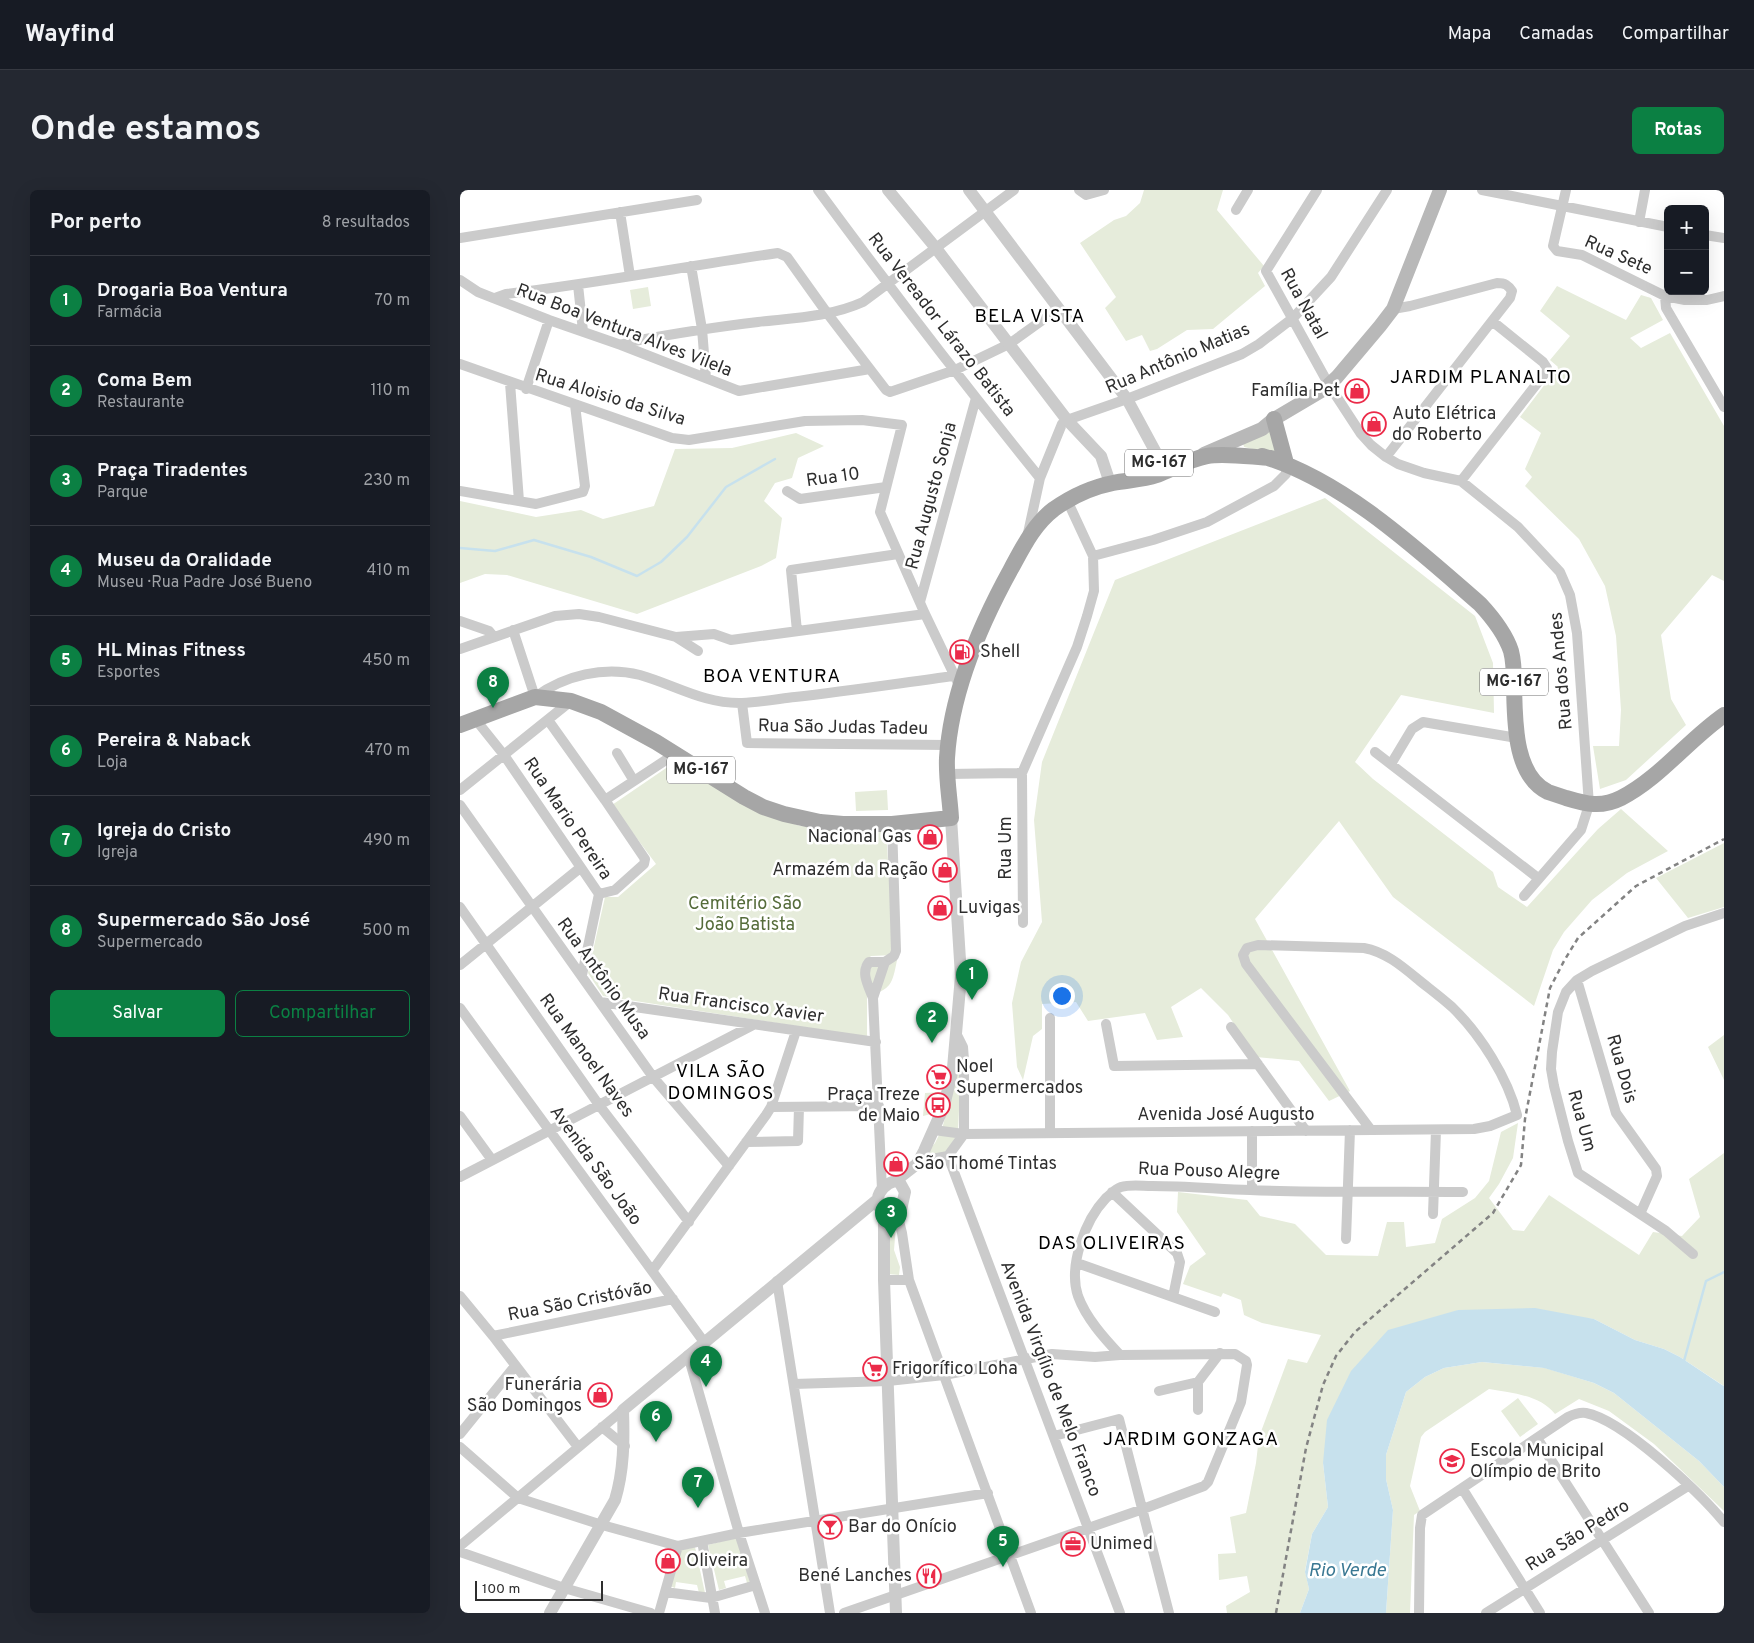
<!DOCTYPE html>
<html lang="pt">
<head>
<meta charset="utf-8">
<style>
  :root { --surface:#171b24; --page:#242831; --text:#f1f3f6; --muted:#9ea1a6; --line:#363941; --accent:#0b8043 }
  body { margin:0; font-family:Overpass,sans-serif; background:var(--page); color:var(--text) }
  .controls { position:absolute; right:15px; top:15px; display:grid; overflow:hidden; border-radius:8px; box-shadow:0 5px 20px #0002 }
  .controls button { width:45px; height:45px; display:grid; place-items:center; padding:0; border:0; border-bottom:1px solid var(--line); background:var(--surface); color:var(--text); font:25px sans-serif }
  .scale { position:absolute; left:15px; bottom:12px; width:128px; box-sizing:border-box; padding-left:5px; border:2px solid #2e2e2e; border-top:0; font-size:14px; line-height:18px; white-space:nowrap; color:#2e2e2e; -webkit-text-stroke:4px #fff; paint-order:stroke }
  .you { position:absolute; left:601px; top:805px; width:18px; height:18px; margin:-12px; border:4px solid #fff; border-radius:50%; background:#1a73e8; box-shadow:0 0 0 8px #1a73e833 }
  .badge { display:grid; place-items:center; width:32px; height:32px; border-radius:50%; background:var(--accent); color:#fff; font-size:16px; font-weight:700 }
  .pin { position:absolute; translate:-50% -41px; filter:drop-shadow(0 1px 2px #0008) }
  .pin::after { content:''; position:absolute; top:26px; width:18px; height:15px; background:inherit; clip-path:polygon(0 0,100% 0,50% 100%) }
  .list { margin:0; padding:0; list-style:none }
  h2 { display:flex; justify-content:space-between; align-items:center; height:65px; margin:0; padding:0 20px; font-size:21px }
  h2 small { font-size:16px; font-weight:400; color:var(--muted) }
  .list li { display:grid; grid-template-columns:32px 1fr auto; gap:15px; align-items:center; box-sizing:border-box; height:90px; padding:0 20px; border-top:1px solid var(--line) }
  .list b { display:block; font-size:19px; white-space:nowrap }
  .list p { margin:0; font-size:16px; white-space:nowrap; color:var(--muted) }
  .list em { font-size:16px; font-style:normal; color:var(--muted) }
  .actions { display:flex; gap:10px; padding:15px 20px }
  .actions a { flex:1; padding:11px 0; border:1px solid var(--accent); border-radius:8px; text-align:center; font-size:18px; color:var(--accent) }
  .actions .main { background:var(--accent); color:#fff }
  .map { position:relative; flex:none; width:1264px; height:1423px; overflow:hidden; border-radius:8px }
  header { display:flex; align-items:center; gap:30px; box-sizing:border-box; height:70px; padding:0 25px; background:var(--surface); border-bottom:1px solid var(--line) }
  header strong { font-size:24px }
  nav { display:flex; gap:28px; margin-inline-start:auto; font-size:18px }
  .intro { display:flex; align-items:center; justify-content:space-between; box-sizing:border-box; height:120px; padding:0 30px }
  h1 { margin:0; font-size:35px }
  .button { padding:12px 22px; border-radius:8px; background:var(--accent); color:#fff; font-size:18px; font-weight:700 }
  main { display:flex; gap:30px; padding:0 30px }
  aside { flex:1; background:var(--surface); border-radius:8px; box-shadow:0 5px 20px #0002 }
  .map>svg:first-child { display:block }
  .green { fill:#e6ecdb }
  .water { fill:#c7e1ed }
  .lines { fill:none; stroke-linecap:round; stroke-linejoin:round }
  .stream { stroke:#c7e1ed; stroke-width:2.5 }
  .minor { stroke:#cbcbcb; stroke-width:10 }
  .tertiary { stroke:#cbcbcb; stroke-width:12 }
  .secondary { stroke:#b8b8b8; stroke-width:14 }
  .primary { stroke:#a6a6a6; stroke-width:16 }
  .rail { stroke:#838383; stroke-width:2.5; stroke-dasharray:5 4; stroke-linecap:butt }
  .labels { text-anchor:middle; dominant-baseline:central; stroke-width:5; stroke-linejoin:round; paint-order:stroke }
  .shield { fill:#fff; stroke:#6d6d6d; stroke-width:1 }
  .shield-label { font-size:16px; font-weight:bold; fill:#2e2e2e }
  .street-label { font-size:18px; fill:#2e2e2e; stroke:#fff }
  .poi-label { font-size:18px; fill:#2e2e2e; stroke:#fff; text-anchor:start }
  .park-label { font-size:18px; fill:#556c3a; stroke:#fff }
  .neighbourhood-label { font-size:19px; letter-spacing:1px; fill:#000; stroke:#fff }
  .water-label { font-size:19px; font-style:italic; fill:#3a7893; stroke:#fff }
</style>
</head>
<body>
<header>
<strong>Wayfind</strong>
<nav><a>Mapa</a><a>Camadas</a><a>Compartilhar</a></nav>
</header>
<div class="intro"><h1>Onde estamos</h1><a class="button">Rotas</a></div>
<main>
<aside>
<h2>Por perto<small>8 resultados</small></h2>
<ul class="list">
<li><span class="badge">1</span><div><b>Drogaria Boa Ventura</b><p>Farmácia</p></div><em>70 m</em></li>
<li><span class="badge">2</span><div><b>Coma Bem</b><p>Restaurante</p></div><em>110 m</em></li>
<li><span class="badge">3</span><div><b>Praça Tiradentes</b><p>Parque</p></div><em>230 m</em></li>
<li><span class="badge">4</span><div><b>Museu da Oralidade</b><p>Museu · Rua Padre José Bueno</p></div><em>410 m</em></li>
<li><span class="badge">5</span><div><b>HL Minas Fitness</b><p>Esportes</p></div><em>450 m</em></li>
<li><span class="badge">6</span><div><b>Pereira &amp; Naback</b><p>Loja</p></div><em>470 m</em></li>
<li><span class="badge">7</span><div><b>Igreja do Cristo</b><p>Igreja</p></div><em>490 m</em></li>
<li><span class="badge">8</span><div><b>Supermercado São José</b><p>Supermercado</p></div><em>500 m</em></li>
</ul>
<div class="actions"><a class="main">Salvar</a><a>Compartilhar</a></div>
</aside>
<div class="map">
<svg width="1264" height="1423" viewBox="0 0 1264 1423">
  <rect width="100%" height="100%" fill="#fff"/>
  <path class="green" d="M684 0H763L757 20 804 76 798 83 805 96 753 139 727 140 697 159 690 161 682 145 666 151 645 118 656 107 620 53 654 30 666 26 680 13Z
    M1097 96 1166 130 1181 105 1191 108 1203 130 1170 148 1181 158 1210 143 1264 236V391L1252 385 1201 445 1211 509 1226 535 1166 590 1140 599 1133 556H1159L1161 520 1156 446 1145 396 1119 349 1065 296 1072 287 1065 279 1081 243 1060 227 1098 177 1090 170 1110 146 1080 121Z
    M188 97 191 116 173 119 170 100Z
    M815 239 823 266 784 257 783 253Z
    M336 243 364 256 338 268 332 288 315 293 304 311 322 328 316 368 301 376 177 424 47 385 25 384 0 393V311L76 327 121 320 143 329 194 316 215 259 272 258Z
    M865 308 1015 426 1033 473 1034 523 941 505 895 572 913 589 1033 682 1038 697 1067 717 1138 639 1161 619 1208 661 1167 683 1132 710 1104 742 1093 760 1074 816 933 707 879 631 795 729 890 901 869 911 839 871 796 867 768 825 741 798 711 817 723 847 697 850 685 823 628 831 616 812 582 814V839L573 846 563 890 557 877 552 813 561 772 582 732 574 630 582 572 655 390Z
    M215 572 301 622 340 636 426 639 434 765 411 766 401 776 403 790 411 768 433 766 437 770C432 795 432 798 407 807V847L143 806 128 783 145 707H158L196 674 152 615Z
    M427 600 428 620 396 621 395 602Z
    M1264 653V717L1228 728 1196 688Z
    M1264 845V890L1248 857Z
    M499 876 500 899 498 941 482 939Z
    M481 902 475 923 463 926 465 903Z
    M1058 933 1053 968 1039 994 1029 1008 1053 1040 1064 1041 1089 1005 1179 1065 1193 1042 1222 1046 1240 1027 1229 989 1264 963V1196L1220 1167 1204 1159 1175 1150 1134 1129 998 1120 863 1273 868 1317 852 1344 845 1381 849 1399 840 1423H767L766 1416 790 1402 787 1386 759 1390 758 1364 776 1363 770 1327 786 1323 796 1273 799 1247 828 1169 847 1173 861 1145 802 1133 784 1125 781 1110 763 1103 761 1107 723 1094 730 1076 746 1064 717 1022 718 1002 787 1010 800 1026 835 1034 866 1065 918 1066 927 1032H944L946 1057 975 1053 982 1029 1015 1008 1029 991 1041 942Z
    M480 943 497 945 486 962 469 967 467 962 475 953Z
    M426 1032H433L436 1035 434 1060 440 1077 439 1085 428 1084Z
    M1022 1172 1085 1178 1134 1193 1154 1203 1239 1271 1264 1297V1321L1194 1254 1149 1221 1119 1209 1095 1224C1080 1205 1052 1203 1029 1199L965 1242 961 1247 950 1296 960 1321 954 1325 950 1423H926L933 1320 926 1289V1265L946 1202 965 1187 984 1178Z
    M1058 1208 1078 1234 1060 1247 1041 1221Z
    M278 1347 290 1393H287L285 1386 264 1391 266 1398 259 1400 248 1355Z
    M235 1357 245 1403H239L237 1395 216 1392 215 1398 210 1396 221 1360Z"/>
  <path class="water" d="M1075 1118 1134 1129 1175 1150 1204 1159 1220 1167 1262 1195 1264 1196V1297L1239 1271 1154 1203 1134 1193 1084 1178 1022 1172 984 1178 965 1187 946 1202 926 1265V1289L933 1320 926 1423H840L849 1399 845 1382 852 1344 868 1317 863 1273 867 1230 891 1181 928 1140 998 1120Z"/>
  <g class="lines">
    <path class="stream" d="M0 358 35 361 74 350 131 367 177 386 201 372 227 347 266 297 315 269
      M1224 1171 1246 1091 1264 1082"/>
    <path class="minor" d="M358 0C430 98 504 194 580 288
      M619 0 626 5 644 0
      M857 0 806 81 869 195 901 244 911 255 926 267 938 274 964 283 1001 291 1058 337 1100 382 1110 405 1117 443 1129 615 1121 640 1064 706
      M1022 0 1208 37
      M1106 0 1093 56 1097 61 1122 65 1205 106 1225 110H1247L1264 106
      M776 20 788 0
      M160 22 170 86
      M1179 32 1185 0
      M1245 45 1264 48
      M0 48 237 10
      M231 76 242 139 246 188
      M0 90 18 102 89 130 161 155 279 201 410 179
      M118 95 123 141
      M1205 106 1206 118 1264 217
      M35 108 46 104C137 93 228 76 318 63L327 67 367 123 426 200 430 202 495 180 549 154 598 119
      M161 155 169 152C212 144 255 137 298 132 332 128 370 127 403 112L554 0
      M0 174 212 248 229 250 345 231 402 230 442 235 420 322 465 424 500 497
      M50 193 59 311
      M66 199 89 130
      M926 267 1032 131 1050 108 1052 101C1048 95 1045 93 1037 93L950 116 933 119
      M1001 291 1086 182 1087 178 1083 172 1032 131
      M0 301 76 314 123 302 125 296 115 215
      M327 301 340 309 426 297
      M607 310 633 366 693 350 747 332 814 296 826 284V273
      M568 343 580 288 602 234 607 230 667 209 782 164 799 154 833 128 871 87 927 0
      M460 412 516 208
      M0 431 29 441 34 447
      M53 440 75 507C105 485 144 476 180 485 215 495 244 514 282 513 300 512 318 509 335 507 388 501 441 493 494 486
      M337 441 331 380 438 364
      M216 447 254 444 271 450 465 424
      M0 459 95 426 119 424 139 427 216 447 238 461
      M282 513 287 553 488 555
      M16 530 44 565 139 704 122 785
      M88 530 145 610 185 669 184 674 155 700 139 704
      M915 562 1078 688
      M157 563 174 591
      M931 574 952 539 963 532 1057 548
      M487 584 562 583
      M0 600 111 511
      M145 610 215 564
      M0 615 193 887 269 976
      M0 717 139 915 229 1032
      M563 733 562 583 617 457 627 426 634 401 633 366
      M425 772 434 766 436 761 432 634
      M0 775 120 678
      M1117 790 1156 923 1196 979 1197 986 1180 1024
      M413 808 425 772H409C400 783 409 797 413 808L422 999
      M140 812 416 852
      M0 818 244 1152
      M590 828V942
      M646 834 654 876 798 874
      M771 837 846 941
      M311 917 419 916
      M0 926 32 970
      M474 940 504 944 1014 939 1030 936 1057 925C1048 888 1020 844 992 817 982 808 970 799 960 791 943 777 926 762 904 758L798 755 787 758 783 765 786 774 911 940
      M286 952 338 951 339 917
      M488 966 660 1423
      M457 974 466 970 488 966 504 944V870L503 857 497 845
      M0 987 293 835
      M792 1000V941
      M652 1002 717 1063 720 1072 713 1107
      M437 1023 442 1043 449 1090 571 1423
      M973 1024 976 940
      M886 1049 890 940
      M1233 1064 1206 1041 1118 983 1108 951 1094 896 1091 879 1092 862 1098 822 1106 802 1117 790 1132 781 1225 736 1264 723
      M617 1073 755 1122
      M192 1081 306 925 311 917 336 841
      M424 1090H449
      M317 1091 370 1423
      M0 1106 33 1146 118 1257
      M33 1146 213 1109
      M228 1165 279 1343 305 1423
      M660 1165C644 1148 626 1128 618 1106 608 1076 625 1030 646 1008 651 1004 655 999 661 997 671 994 682 996 692 996 725 996 758 999 790 1000 861 1003 932 1001 1003 1002
      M738 1192V1220
      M334 1194 428 1191 484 1185 592 1164 635 1167 660 1165 775 1164 786 1171 787 1175 781 1212 748 1292 744 1296 683 1319 384 1423
      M699 1201 738 1192 760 1163
      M142 1237 165 1256
      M0 1244 55 1176
      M594 1246 659 1229 709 1423
      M1077 1248 1189 1423
      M0 1257 58 1308 142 1335 218 1356 279 1343 528 1303
      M1002 1298 1080 1423
      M242 1351 255 1423
      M0 1356 163 1220
      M0 1362 104 1398 191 1423
      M205 1402 251 1408 296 1395
      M199 1423 218 1356
      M959 1423 960 1338 962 1325 1108 1227C1114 1224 1119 1222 1126 1223 1163 1230 1239 1302 1264 1332
      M1026 1423 1228 1296"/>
    <path class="tertiary" d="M428 0 475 57 607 230 641 266 650 293
      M509 0 667 209 701 272
      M435 991 457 974 464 961 484 916 493 878 501 786 491 628
      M435 991 440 993 445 1002 441 1020 433 1025C409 1021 416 996 435 991Z
      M427 1024 424 1031V1090L436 1423
      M90 1423 155 1310C164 1280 164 1251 163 1220L418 1009"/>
    <path class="secondary" d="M744 264 802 239 814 229 863 200 877 187 920 136 933 119 980 0"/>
    <path class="primary" d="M814 229 826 273
      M802 266C883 290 958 360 1020 414 1033 428 1045 443 1051 461 1054 472 1054 484 1054 495 1055 528 1053 585 1088 602 1094 604 1100 606 1106 608 1126 614 1141 618 1161 608 1200 588 1228 550 1264 525
      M0 535 75 507 111 511 141 522 196 552 284 607 303 617 324 624 360 632 383 634H432L491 628C490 609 486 588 487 568 491 502 519 437 551 379 563 357 574 334 594 319 611 307 633 297 653 293 668 290 682 290 697 285 713 279 730 269 747 266 766 263 791 267 811 268"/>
    <path class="rail" d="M816 1423 846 1258 863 1195 876 1166 895 1142 1033 1023 1061 975 1065 929 1090 798 1104 771 1118 748 1176 696 1264 649"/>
  </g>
  <defs>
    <g id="shop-ring" transform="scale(1.25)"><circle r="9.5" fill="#fff" stroke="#eb2b49" stroke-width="1.5"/><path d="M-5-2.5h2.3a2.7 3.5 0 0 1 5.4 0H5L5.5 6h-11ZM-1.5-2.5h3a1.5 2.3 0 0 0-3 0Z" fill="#eb2b49"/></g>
    <g id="fuel-ring" transform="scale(1.25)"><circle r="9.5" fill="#fff" stroke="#eb2b49" stroke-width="1.5"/><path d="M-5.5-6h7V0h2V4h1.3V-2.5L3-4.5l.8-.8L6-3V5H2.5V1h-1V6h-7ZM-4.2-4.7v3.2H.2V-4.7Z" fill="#eb2b49"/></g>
    <g id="supermarket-ring" transform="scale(1.25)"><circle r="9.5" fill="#fff" stroke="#eb2b49" stroke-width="1.5"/><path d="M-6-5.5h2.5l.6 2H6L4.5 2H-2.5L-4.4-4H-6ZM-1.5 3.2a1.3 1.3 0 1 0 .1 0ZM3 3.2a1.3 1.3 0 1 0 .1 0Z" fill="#eb2b49"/></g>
    <g id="bus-ring" transform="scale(1.25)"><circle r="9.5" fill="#fff" stroke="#eb2b49" stroke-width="1.5"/><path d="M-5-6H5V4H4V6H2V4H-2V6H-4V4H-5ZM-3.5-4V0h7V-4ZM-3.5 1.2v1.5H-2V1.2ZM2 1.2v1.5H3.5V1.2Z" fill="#eb2b49"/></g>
    <g id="university-ring" transform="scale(1.25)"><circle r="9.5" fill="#fff" stroke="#eb2b49" stroke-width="1.5"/><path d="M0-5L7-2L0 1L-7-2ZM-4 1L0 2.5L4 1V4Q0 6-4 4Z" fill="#eb2b49"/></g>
    <g id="bar-ring" transform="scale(1.25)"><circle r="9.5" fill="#fff" stroke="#eb2b49" stroke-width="1.5"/><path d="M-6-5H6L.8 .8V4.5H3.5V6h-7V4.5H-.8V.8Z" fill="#eb2b49"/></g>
    <g id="office-ring" transform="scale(1.25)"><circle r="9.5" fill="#fff" stroke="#eb2b49" stroke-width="1.5"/><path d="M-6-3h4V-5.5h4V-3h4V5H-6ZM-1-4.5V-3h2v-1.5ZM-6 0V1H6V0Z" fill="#eb2b49"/></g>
    <g id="restaurant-ring" transform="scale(1.25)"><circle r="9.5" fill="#fff" stroke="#eb2b49" stroke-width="1.5"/><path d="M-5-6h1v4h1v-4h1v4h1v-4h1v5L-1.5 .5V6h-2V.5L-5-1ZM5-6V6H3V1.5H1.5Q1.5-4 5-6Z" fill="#eb2b49"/></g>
  </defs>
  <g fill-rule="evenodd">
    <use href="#shop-ring" x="897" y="201"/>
    <use href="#shop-ring" x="914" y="234"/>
    <use href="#fuel-ring" x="502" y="462"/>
    <use href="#shop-ring" x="470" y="647"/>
    <use href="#shop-ring" x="485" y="680"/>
    <use href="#shop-ring" x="480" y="718"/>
    <use href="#supermarket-ring" x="479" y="887"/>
    <use href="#bus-ring" x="478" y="915"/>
    <use href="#shop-ring" x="436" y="974"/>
    <use href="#supermarket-ring" x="415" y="1179"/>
    <use href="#shop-ring" x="140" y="1205"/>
    <use href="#university-ring" x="992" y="1271"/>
    <use href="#bar-ring" x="370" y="1337"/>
    <use href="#office-ring" x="613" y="1354"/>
    <use href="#shop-ring" x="208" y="1371"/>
    <use href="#restaurant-ring" x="469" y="1386"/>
  </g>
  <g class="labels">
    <g class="shield">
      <rect x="665" y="259.5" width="68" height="27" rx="4"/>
      <rect x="1020" y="478.5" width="68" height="27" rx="4"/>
      <rect x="207" y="566.5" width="68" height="27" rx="4"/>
    </g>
    <g class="shield-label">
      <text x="699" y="273">MG-167</text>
      <text x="1054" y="492">MG-167</text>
      <text x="241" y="580">MG-167</text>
    </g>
    <g class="street-label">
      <text transform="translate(1158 66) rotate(24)">Rua Sete</text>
      <text transform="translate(843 114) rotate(61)">Rua Natal</text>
      <text transform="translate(481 135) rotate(52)">Rua Vereador Lárazo Batista</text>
      <text transform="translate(164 141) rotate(21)">Rua Boa Ventura Alves Vilela</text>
      <text transform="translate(718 169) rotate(-23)">Rua Antônio Matias</text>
      <text transform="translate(150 208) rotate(17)">Rua Aloisio da Silva</text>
      <text transform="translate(373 288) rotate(-8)">Rua 10</text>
      <text transform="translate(472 306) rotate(-75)">Rua Augusto Sonja</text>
      <text transform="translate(1102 481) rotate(-95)">Rua dos Andes</text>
      <text transform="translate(383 538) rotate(1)">Rua São Judas Tadeu</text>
      <text transform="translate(107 629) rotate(56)">Rua Mario Pereira</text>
      <text transform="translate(546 658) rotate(-90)">Rua Um</text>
      <text transform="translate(143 789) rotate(54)">Rua Antônio Musa</text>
      <text transform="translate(281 816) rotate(8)">Rua Francisco Xavier</text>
      <text transform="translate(126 866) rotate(54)">Rua Manoel Naves</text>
      <text transform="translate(1161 879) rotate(74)">Rua Dois</text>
      <text x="766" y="925">Avenida José Augusto</text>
      <text transform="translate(1121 931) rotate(74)">Rua Um</text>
      <text transform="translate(135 976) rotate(54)">Avenida São João</text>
      <text transform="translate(749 982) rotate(2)">Rua Pouso Alegre</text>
      <text transform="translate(120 1112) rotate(-11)">Rua São Cristóvão</text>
      <text transform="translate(590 1189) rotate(69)">Avenida Virgílio de Melo Franco</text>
      <text transform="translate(1118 1346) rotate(-32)">Rua São Pedro</text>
    </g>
    <g class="poi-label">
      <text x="880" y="201" text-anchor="end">Família Pet</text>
      <text x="932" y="224">Auto Elétrica<tspan x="932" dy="21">do Roberto</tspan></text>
      <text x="520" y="462">Shell</text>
      <text x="452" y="647" text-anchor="end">Nacional Gas</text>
      <text x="468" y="680" text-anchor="end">Armazém da Ração</text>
      <text x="498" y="718">Luvigas</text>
      <text x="496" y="877">Noel<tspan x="496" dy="21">Supermercados</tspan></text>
      <text x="460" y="905" text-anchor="end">Praça Treze<tspan x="460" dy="21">de Maio</tspan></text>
      <text x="454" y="974">São Thomé Tintas</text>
      <text x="432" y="1179">Frigorífico Loha</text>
      <text x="122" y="1195" text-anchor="end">Funerária<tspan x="122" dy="21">São Domingos</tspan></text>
      <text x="1010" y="1261">Escola Municipal<tspan x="1010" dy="21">Olímpio de Brito</tspan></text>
      <text x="388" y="1337">Bar do Onício</text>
      <text x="630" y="1354">Unimed</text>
      <text x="226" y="1371">Oliveira</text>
      <text x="452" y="1386" text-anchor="end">Bené Lanches</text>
    </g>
    <g class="park-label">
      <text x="285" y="714">Cemitério São<tspan x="285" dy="21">João Batista</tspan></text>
    </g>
    <g class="neighbourhood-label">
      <text x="570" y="127">BELA VISTA</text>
      <text x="1021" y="188">JARDIM PLANALTO</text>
      <text x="312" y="487">BOA VENTURA</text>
      <text x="261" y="882">VILA SÃO<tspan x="261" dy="22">DOMINGOS</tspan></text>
      <text x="652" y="1054">DAS OLIVEIRAS</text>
      <text x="731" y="1250">JARDIM GONZAGA</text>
    </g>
    <g class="water-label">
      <text x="887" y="1381">Rio Verde</text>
    </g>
  </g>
</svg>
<div class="controls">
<button>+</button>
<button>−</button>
</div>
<div class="scale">100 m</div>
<div class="you"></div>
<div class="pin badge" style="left:512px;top:810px">1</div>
<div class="pin badge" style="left:472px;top:853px">2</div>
<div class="pin badge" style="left:431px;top:1048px">3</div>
<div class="pin badge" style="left:246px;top:1197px">4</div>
<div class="pin badge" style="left:543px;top:1377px">5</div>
<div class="pin badge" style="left:196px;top:1252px">6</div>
<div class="pin badge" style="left:238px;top:1318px">7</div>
<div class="pin badge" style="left:33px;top:518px">8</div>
</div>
</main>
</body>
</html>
